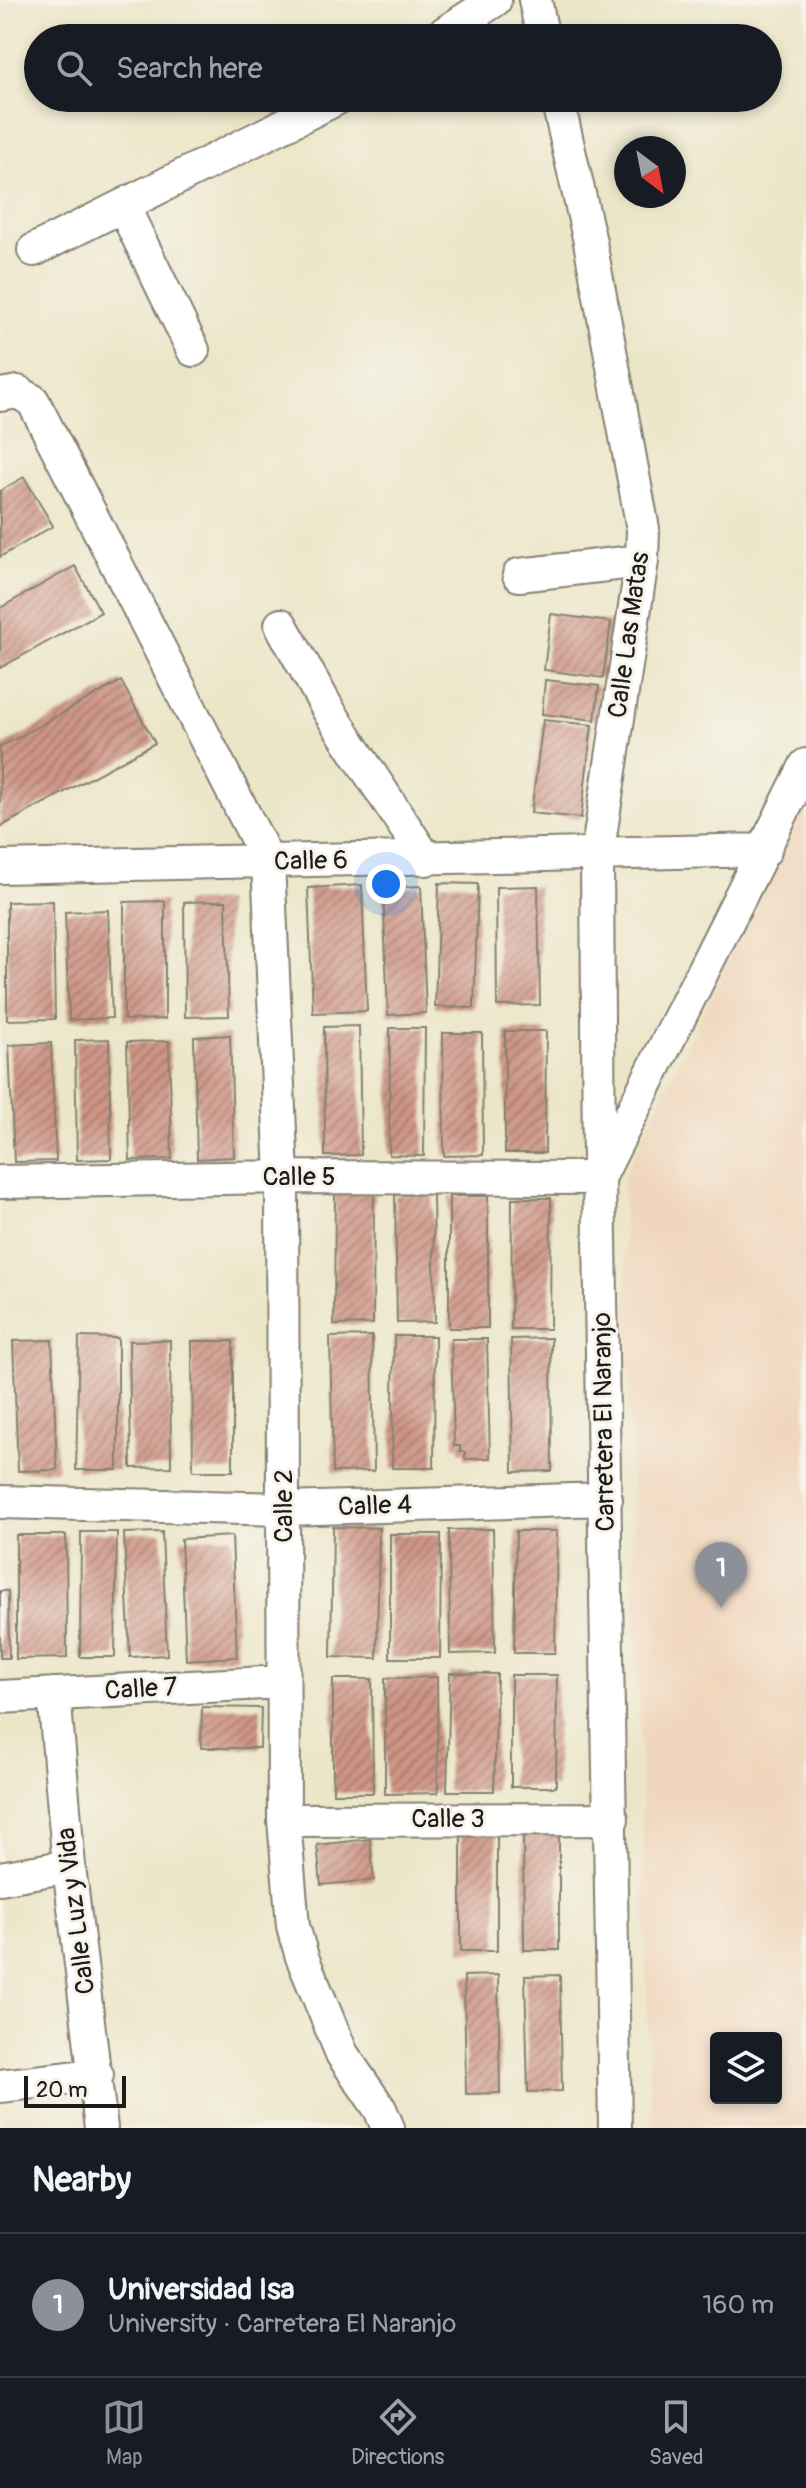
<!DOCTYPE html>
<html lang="en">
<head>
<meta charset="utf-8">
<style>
  :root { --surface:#171b24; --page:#242831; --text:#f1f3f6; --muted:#9ea1a6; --line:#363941; --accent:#8c9099 }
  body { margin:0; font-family:Pangolin,sans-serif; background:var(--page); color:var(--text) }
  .controls { position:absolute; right:24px; bottom:24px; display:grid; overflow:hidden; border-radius:8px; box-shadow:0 4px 12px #0003 }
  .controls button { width:72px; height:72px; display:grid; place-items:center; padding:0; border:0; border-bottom:2px solid var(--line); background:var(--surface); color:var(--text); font:40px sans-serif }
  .compass { position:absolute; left:614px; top:136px; width:72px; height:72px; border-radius:50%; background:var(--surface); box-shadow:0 4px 12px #0003; rotate:148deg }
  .scale { position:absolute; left:24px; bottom:20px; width:102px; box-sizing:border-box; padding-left:8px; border:4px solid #1c1c1c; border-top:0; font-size:22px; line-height:28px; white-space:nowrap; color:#1c1c1c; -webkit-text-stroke:6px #f7f3e8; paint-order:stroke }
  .you { position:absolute; left:386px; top:884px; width:28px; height:28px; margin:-20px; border:6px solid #fff; border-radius:50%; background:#1a73e8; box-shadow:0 0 0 12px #1a73e833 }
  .badge { display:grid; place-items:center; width:52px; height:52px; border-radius:50%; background:var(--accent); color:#fff; font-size:26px; font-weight:700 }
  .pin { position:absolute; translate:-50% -66px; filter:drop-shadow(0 2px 4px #0008) }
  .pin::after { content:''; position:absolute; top:42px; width:28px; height:24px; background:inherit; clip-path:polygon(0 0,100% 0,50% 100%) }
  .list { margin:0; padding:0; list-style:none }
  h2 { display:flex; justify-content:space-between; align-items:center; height:104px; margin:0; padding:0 32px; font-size:34px }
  h2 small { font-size:26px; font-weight:400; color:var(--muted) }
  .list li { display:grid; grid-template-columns:52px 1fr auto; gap:24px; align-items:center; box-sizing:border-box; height:144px; padding:0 32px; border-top:2px solid var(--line) }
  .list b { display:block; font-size:30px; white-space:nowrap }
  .list p { margin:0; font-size:26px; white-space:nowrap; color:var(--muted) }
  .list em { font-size:26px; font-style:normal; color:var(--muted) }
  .icon { flex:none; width:44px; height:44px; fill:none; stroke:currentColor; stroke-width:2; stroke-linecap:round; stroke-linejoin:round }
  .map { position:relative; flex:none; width:806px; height:2128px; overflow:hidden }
  .search { position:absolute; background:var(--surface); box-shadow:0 4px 12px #0003; left:24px; right:24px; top:24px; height:88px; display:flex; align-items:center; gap:20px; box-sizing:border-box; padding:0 28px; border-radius:44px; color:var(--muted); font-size:30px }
  .sheet { height:248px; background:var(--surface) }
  nav { display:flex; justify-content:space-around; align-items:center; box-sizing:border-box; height:112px; border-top:2px solid var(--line); background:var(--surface); font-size:22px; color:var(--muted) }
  nav a { display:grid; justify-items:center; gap:4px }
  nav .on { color:var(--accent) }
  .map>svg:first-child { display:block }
  .built { fill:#f0d6bc; fill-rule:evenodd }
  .building { fill:url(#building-hatch) }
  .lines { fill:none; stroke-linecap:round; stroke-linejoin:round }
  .minor-casing { stroke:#848172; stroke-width:36 }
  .minor { stroke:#fff; stroke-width:32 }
  .labels { text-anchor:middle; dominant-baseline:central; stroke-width:6; stroke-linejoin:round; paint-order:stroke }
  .street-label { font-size:26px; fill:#1c1c1c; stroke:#f7f3e8 }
</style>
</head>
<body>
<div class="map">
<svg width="806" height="2128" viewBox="0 0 806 2128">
  <defs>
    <pattern id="building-hatch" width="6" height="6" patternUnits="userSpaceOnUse" patternTransform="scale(2)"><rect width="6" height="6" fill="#ce9586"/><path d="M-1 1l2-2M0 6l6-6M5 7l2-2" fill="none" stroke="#a6796d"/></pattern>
  </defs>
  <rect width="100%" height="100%" fill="#f7f3e8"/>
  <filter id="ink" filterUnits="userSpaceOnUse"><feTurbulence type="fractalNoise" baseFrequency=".0125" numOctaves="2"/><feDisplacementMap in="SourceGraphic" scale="16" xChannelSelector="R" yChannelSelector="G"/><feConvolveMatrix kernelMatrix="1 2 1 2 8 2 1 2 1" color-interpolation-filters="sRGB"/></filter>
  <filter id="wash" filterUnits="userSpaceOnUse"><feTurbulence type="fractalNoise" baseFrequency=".006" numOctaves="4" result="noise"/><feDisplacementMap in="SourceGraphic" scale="32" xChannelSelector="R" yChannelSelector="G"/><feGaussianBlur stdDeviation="1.8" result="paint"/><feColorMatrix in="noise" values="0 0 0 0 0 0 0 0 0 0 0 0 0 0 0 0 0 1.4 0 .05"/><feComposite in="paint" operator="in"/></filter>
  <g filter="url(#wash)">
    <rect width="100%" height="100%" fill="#ece6c9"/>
    <path class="built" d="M806 795V2128H651L623 1179ZM716 2038H776V2098H716Z"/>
    <g id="blocks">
      <path class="building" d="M24 477 53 526 0 557V491Z
        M75 566 101 612 0 668V608Z
        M551 614 611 622 603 678 544 670Z
        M545 680 599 686 595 720 542 714Z
        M121 681 155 743 0 827V747Z
        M543 720 592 725 581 818 531 813Z
        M439 883 478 884 474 1008 435 1007Z
        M362 885 367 1011 313 1013 308 888Z
        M421 886 426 1013 388 1015 383 888Z
        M538 886 540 1005 497 1006 496 887Z
        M53 901 55 1019 7 1020V902Z
        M165 901V1019L124 1020V902Z
        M226 901 229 1016 185 1017 184 902Z
        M108 910 112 1018 69 1020 65 912Z
        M359 1026 361 1155 325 1156 324 1027Z
        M390 1028H425L424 1156 389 1155Z
        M505 1031H546L545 1153H505Z
        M443 1033H482L483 1155 444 1156Z
        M230 1035 234 1157 197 1159 194 1037Z
        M109 1039 111 1159 77 1160 75 1040Z
        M169 1041 172 1159 130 1160 127 1042Z
        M51 1043 56 1161 14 1162 9 1045Z
        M335 1193H374L373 1324 334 1325Z
        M433 1194 435 1322 397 1323 395 1195Z
        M449 1196H488V1328H449Z
        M512 1198H551L550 1329H511Z
        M372 1336 374 1471 333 1472 330 1337Z
        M394 1336H435L434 1468H392Z
        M79 1337 118 1338V1470H76Z
        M551 1338 552 1471 513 1472 511 1339Z
        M451 1339H487L490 1458 465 1459V1452H460V1446H454Z
        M52 1340 57 1470 18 1471 13 1341Z
        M170 1340 171 1467 131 1468 129 1341Z
        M192 1341H233V1471H193Z
        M333 1527 379 1528 377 1658 331 1657Z
        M493 1529 495 1653 450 1654 449 1530Z
        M516 1531H557L555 1653H514Z
        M81 1532H117L115 1657H80Z
        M162 1532 167 1655 130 1657 124 1533Z
        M390 1534H441L440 1658H390Z
        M16 1535H66L67 1658 16 1659Z
        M232 1536 237 1657 186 1660 181 1539Z
        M0 1591H8L9 1658H0Z
        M450 1673 497 1674 494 1791H447Z
        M511 1675H557L556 1787H511Z
        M437 1677 438 1793 385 1794V1678Z
        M333 1679H372L373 1793H333Z
        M202 1707 261 1708 260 1748H201Z
        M461 1832H497V1951H461Z
        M523 1834H559V1950H524Z
        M370 1839 374 1880 321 1885 317 1845Z
        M498 1975 500 2093 466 2094 464 1976Z
        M560 1975 562 2091 528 2092 525 1976Z"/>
    </g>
  </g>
  <g filter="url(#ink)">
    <use href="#blocks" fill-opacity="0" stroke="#848172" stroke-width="2"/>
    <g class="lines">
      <g class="minor-casing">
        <path id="minor" d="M535 0 543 38
          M437 38 495 0
          M123 206 193 350
          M34 250 338 98
          M0 395 18 392 33 401 268 861 282 1177 284 1820 293 1926 302 1957 342 2054 380 2109 388 2128
          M519 575 642 561
          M281 625 329 711 426 859
          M0 867 765 850
          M0 1182 282 1177 599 1178 597 856 642 561 643 529 590 242 557 98
          M0 1502 285 1509 606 1499
          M54 1694 69 1866 101 2128
          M0 1697 283 1682
          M284 1820 612 1819
          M0 1878 69 1866
          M0 2086 97 2075
          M615 2128 599 1178 806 765"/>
      </g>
      <use href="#minor" class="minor"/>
    </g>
  </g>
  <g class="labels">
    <g class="street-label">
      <text transform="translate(629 635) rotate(-82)">Calle Las Matas</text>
      <text transform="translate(311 861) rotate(-1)">Calle 6</text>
      <text x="299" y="1177">Calle 5</text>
      <text transform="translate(604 1422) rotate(-91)">Carretera El Naranjo</text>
      <text transform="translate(284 1506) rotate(-90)">Calle 2</text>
      <text transform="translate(375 1506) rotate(-2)">Calle 4</text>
      <text transform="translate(141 1689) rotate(-3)">Calle 7</text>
      <text x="448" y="1819">Calle 3</text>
      <text transform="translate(76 1911) rotate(-97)">Calle Luz y Vida</text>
    </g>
  </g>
</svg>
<div class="controls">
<button><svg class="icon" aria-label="layers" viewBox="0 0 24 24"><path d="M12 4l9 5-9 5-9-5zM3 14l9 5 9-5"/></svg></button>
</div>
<svg class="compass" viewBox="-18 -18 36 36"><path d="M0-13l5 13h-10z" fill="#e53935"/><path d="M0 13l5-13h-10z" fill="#9ea1a6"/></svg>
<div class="scale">20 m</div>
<div class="you"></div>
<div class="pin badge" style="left:721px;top:1608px">1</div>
<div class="search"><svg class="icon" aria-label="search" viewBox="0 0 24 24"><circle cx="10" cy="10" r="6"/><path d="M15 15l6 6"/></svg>Search here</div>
</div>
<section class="sheet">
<h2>Nearby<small></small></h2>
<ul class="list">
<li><span class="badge">1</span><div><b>Universidad Isa</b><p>University · Carretera El Naranjo</p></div><em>160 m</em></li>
</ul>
</section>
<nav>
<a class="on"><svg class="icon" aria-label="map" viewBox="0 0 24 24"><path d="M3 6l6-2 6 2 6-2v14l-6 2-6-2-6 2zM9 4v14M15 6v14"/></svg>Map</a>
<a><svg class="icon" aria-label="directions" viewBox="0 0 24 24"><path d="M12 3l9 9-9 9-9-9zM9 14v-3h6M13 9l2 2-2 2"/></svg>Directions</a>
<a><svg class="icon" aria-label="saved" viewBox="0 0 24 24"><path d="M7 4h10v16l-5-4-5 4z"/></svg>Saved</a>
</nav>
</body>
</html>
